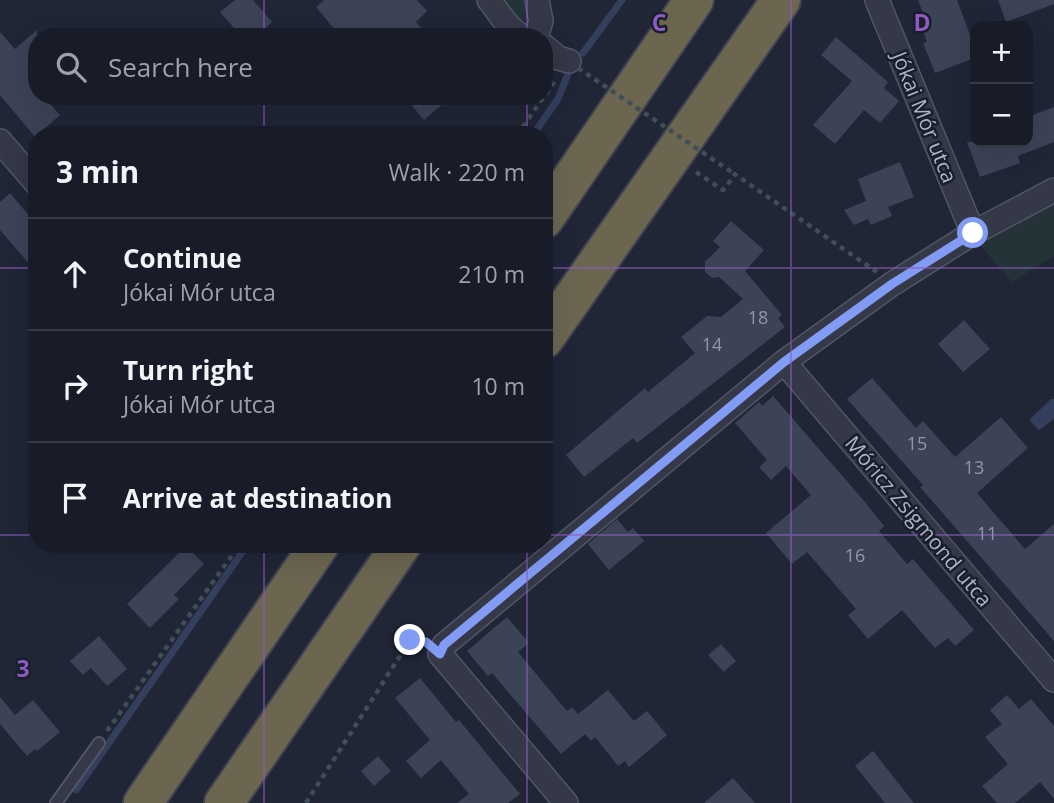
<!DOCTYPE html>
<html lang="en">
<head>
<meta charset="utf-8">
<style>
  :root { --surface:#181c28; --page:#212530; --text:#f1f3f6; --muted:#9fa1a8; --line:#363a45 }
  body { margin:0; font-family:"Open Sans",sans-serif; background:var(--page); color:var(--text) }
  .controls { position:absolute; right:21px; top:21px; display:grid; overflow:hidden; border-radius:14px; box-shadow:0 7px 28px #0002 }
  .controls button { width:63px; height:63px; display:grid; place-items:center; padding:0; border:0; border-bottom:2px solid var(--line); background:var(--surface); color:var(--text); font:35px sans-serif }
  .stop { position:absolute; width:21px; height:21px; margin:-16px; border:5px solid #829bf4; border-radius:50%; background:#fff }
  .stop.end { background:#829bf4; border-color:#fff; box-shadow:0 2px 7px #0008 }
  .list { margin:0; padding:0; list-style:none }
  h2 { display:flex; justify-content:space-between; align-items:center; height:91px; margin:0; padding:0 28px; font-size:30px }
  h2 small { font-size:23px; font-weight:400; color:var(--muted) }
  .list li { display:grid; grid-template-columns:46px 1fr auto; gap:21px; align-items:center; box-sizing:border-box; height:112px; padding:0 28px; border-top:2px solid var(--line) }
  .list b { display:block; font-size:26px; white-space:nowrap }
  .list p { margin:0; font-size:23px; white-space:nowrap; color:var(--muted) }
  .list em { font-size:23px; font-style:normal; color:var(--muted) }
  .icon { flex:none; width:38px; height:38px; fill:none; stroke:currentColor; stroke-width:2; stroke-linecap:round; stroke-linejoin:round }
  .map { position:relative; flex:none; width:1054px; height:803px; overflow:hidden }
  .search { position:absolute; background:var(--surface); box-shadow:0 7px 28px #0002; left:28px; top:28px; width:525px; height:77px; display:flex; align-items:center; gap:18px; box-sizing:border-box; padding:0 24px; border-radius:28px; color:var(--muted); font-size:26px }
  .panel { position:absolute; background:var(--surface); box-shadow:0 7px 28px #0002; left:28px; top:126px; width:525px; height:427px; border-radius:28px }
  .map>svg:first-child { display:block }
  .green { fill:#233338 }
  .water { fill:#343e5d }
  .lines { fill:none; stroke-linecap:round; stroke-linejoin:round }
  .stream { stroke:#343e5d; stroke-width:7 }
  .building { fill:#3c4357 }
  .service-casing { stroke:#515565; stroke-width:14 }
  .minor-casing { stroke:#515565; stroke-width:26 }
  .motorway-casing { stroke:#3e4251; stroke-width:42 }
  .path { stroke:#404e55; stroke-width:4.5; stroke-dasharray:5 5; stroke-linecap:butt }
  .service { stroke:#343847; stroke-width:10 }
  .minor { stroke:#343847; stroke-width:23 }
  .motorway { stroke:#6c6651; stroke-width:38 }
  .path-bridge { stroke:#404e55; stroke-width:4.5; stroke-dasharray:5 5; stroke-linecap:butt }
  .route { stroke:#829bf4; stroke-width:9 }
  .grid { fill:none; stroke:#8d5bc1; stroke-width:2; stroke-opacity:0.55 }
  .labels { text-anchor:middle; dominant-baseline:central; stroke-width:5; stroke-linejoin:round; paint-order:stroke }
  .number-label { font-size:18px; fill:#9296a9 }
  .street-label { font-size:21px; fill:#aeb2c4; stroke:#191e2b }
  .grid-label { font-size:23px; text-anchor:middle; font-weight:bold; fill:#8d5bc1; stroke:#191e2b; stroke-width:5; stroke-linejoin:round; paint-order:stroke }
</style>
</head>
<body>
<div class="map">
<svg width="1054" height="803" viewBox="0 0 1054 803">
  <rect width="100%" height="100%" fill="#202636"/>
  <path class="green" d="M501 0H532L530 19 518 21Z
    M1054 201V256L1012 282 979 244Z"/>
  <path class="water" d="M1051 399H1054V419L1039 430 1030 421 1031 418Z"/>
  <g class="lines">
    <path class="stream" d="M583 53 622 0
      M533 135 558 99 569 71
      M76 790 248 544"/>
  </g>
  <path class="building" d="M235 0H253L272 22 255 37H242L220 12Z
    M324 0H417L427 11 416 22 429 37H341L316 7Z
    M918 0H957L975 48V58L935 73 923 43 927 42 923 31 929 29Z
    M998 0H1054V4L1006 22Z
    M37 30V56L27 65 37 76V96H43L60 115 35 137 0 95V32L15 49Z
    M836 37 888 82 884 88 899 101 880 123 864 110 835 144 813 125 852 81 821 55Z
    M404 96H452L424 120Z
    M1054 107V142L1018 156 1020 163 980 177 967 142H1028V117Z
    M900 162 914 197 888 207 892 216 871 225 868 219 854 225 844 210 866 201 858 179Z
    M10 193 37 225V273L0 230V202Z
    M731 221 764 250 745 271 782 315 778 318 785 327 637 443 633 438 584 477 566 455 645 388 648 392 695 353 681 337 707 316 721 317 743 299 719 277 712 278 705 272V262L720 247 713 241Z
    M964 320 990 349 963 372 938 344Z
    M872 378 916 428 923 421 955 457 1001 417 1028 448 977 493 1025 549 1054 524V641L920 487 923 485 847 399Z
    M773 396 865 502 884 526 879 531 907 564 913 559 974 630 955 646 948 638 935 648 902 610 868 639 848 615 856 609 807 552 792 564 766 533 811 495 786 466 771 480 759 467 767 460 735 423 759 402 762 406Z
    M617 519 628 532 633 528 644 541 609 570 588 544Z
    M186 546 204 564 174 595 179 599 150 628 127 604Z
    M507 617 529 643 518 652 567 711 572 707 578 714 608 690 634 721 647 711 667 735 629 767 625 761 618 766 595 737 591 741 585 734 561 754 492 673 488 676 467 651Z
    M99 636 127 669 107 686 91 668 83 675 70 661Z
    M721 644 736 661 724 672 708 655Z
    M420 678 456 722 459 720 520 794 508 803H457L469 794 441 760 421 778 406 761 430 740 395 698Z
    M1007 695 1019 709 1031 699 1054 726V799L1040 782 1015 803H997L982 786 1008 764 985 737 1002 724 990 710Z
    M0 697 15 715 33 700 60 732 37 751 35 749 27 756 0 724Z
    M873 751 914 803H885L855 766Z
    M378 756 391 771 374 786 361 771Z
    M733 778 755 803H704Z"/>
  <g class="lines">
    <g class="service-casing">
      <path id="service" d="M56 803 99 743"/>
    </g>
    <g class="minor-casing">
      <path id="minor" d="M489 0C499 12 510 33 525 37
        M877 0 973 233
        M536 37 541 21 537 0
        M544 46 558 58 569 61
        M0 141 37 184
        M784 362 1054 680
        M566 803 440 654 444 645 784 362 892 284 973 233 1054 190"/>
    </g>
    <g class="motorway-casing">
      <path id="motorway" d="M544 219 694 0
        M544 339 781 0
        M143 803 320 544
        M224 803 402 544"/>
    </g>
    <path class="path" d="M517 135 557 78
      M696 172 723 190 735 175
      M733 173 877 272
      M107 731 240 544
      M306 803 410 640 423 641"/>
    <use href="#service" class="service"/>
    <use href="#minor" class="minor"/>
    <use href="#motorway" class="motorway"/>
    <path class="path-bridge" d="M578 68 733 173"/>
  </g>
  <g class="lines">
    <path class="route" d="M410 640 426 642 440 654 444 645 784 362 892 284 973 233"/>
  </g>
  <path class="grid" d="M264 0V37M527 0V37M791 0V803M264 96V135M527 96V135M0 268H37M544 268H1054M0 535H37M544 535H1054M264 544V803M527 544V803"/>
  <g class="labels">
    <g class="number-label">
      <text x="758" y="317">18</text>
      <text x="712" y="344">14</text>
      <text x="917" y="443">15</text>
      <text x="974" y="467">13</text>
      <text x="987" y="533">11</text>
      <text x="855" y="555">16</text>
    </g>
    <g class="street-label">
      <text transform="translate(925 117) rotate(68)">Jókai Mór utca</text>
      <text transform="translate(919 521) rotate(50)">Móricz Zsigmond utca</text>
    </g>
  </g>
  <g class="grid-label">
    <text x="659" y="31">C</text>
    <text x="922" y="31">D</text>
    <text x="23" y="677">3</text>
  </g>
</svg>
<div class="controls">
<button>+</button>
<button>−</button>
</div>
<div class="stop" style="left:973px;top:233px"></div>
<div class="stop end" style="left:410px;top:640px"></div>
<div class="search"><svg class="icon" aria-label="search" viewBox="0 0 24 24"><circle cx="10" cy="10" r="6"/><path d="M15 15l6 6"/></svg>Search here</div>
<section class="panel">
<h2>3 min<small>Walk · 220 m</small></h2>
<ul class="list">
<li><svg class="icon" aria-label="ahead" viewBox="0 0 24 24"><path d="M12 20V5M6 11l6-6 6 6"/></svg><div><b>Continue</b><p>Jókai Mór utca</p></div><em>210 m</em></li>
<li><svg class="icon" aria-label="right" viewBox="0 0 24 24"><path d="M7 20v-9h11M14 6l5 5-5 5"/></svg><div><b>Turn right</b><p>Jókai Mór utca</p></div><em>10 m</em></li>
<li><svg class="icon" aria-label="arrive" viewBox="0 0 24 24"><path d="M6 21V4h12l-3 4 3 4H6"/></svg><div><b>Arrive at destination</b></div></li>
</ul>
</section>
</div>
</body>
</html>
